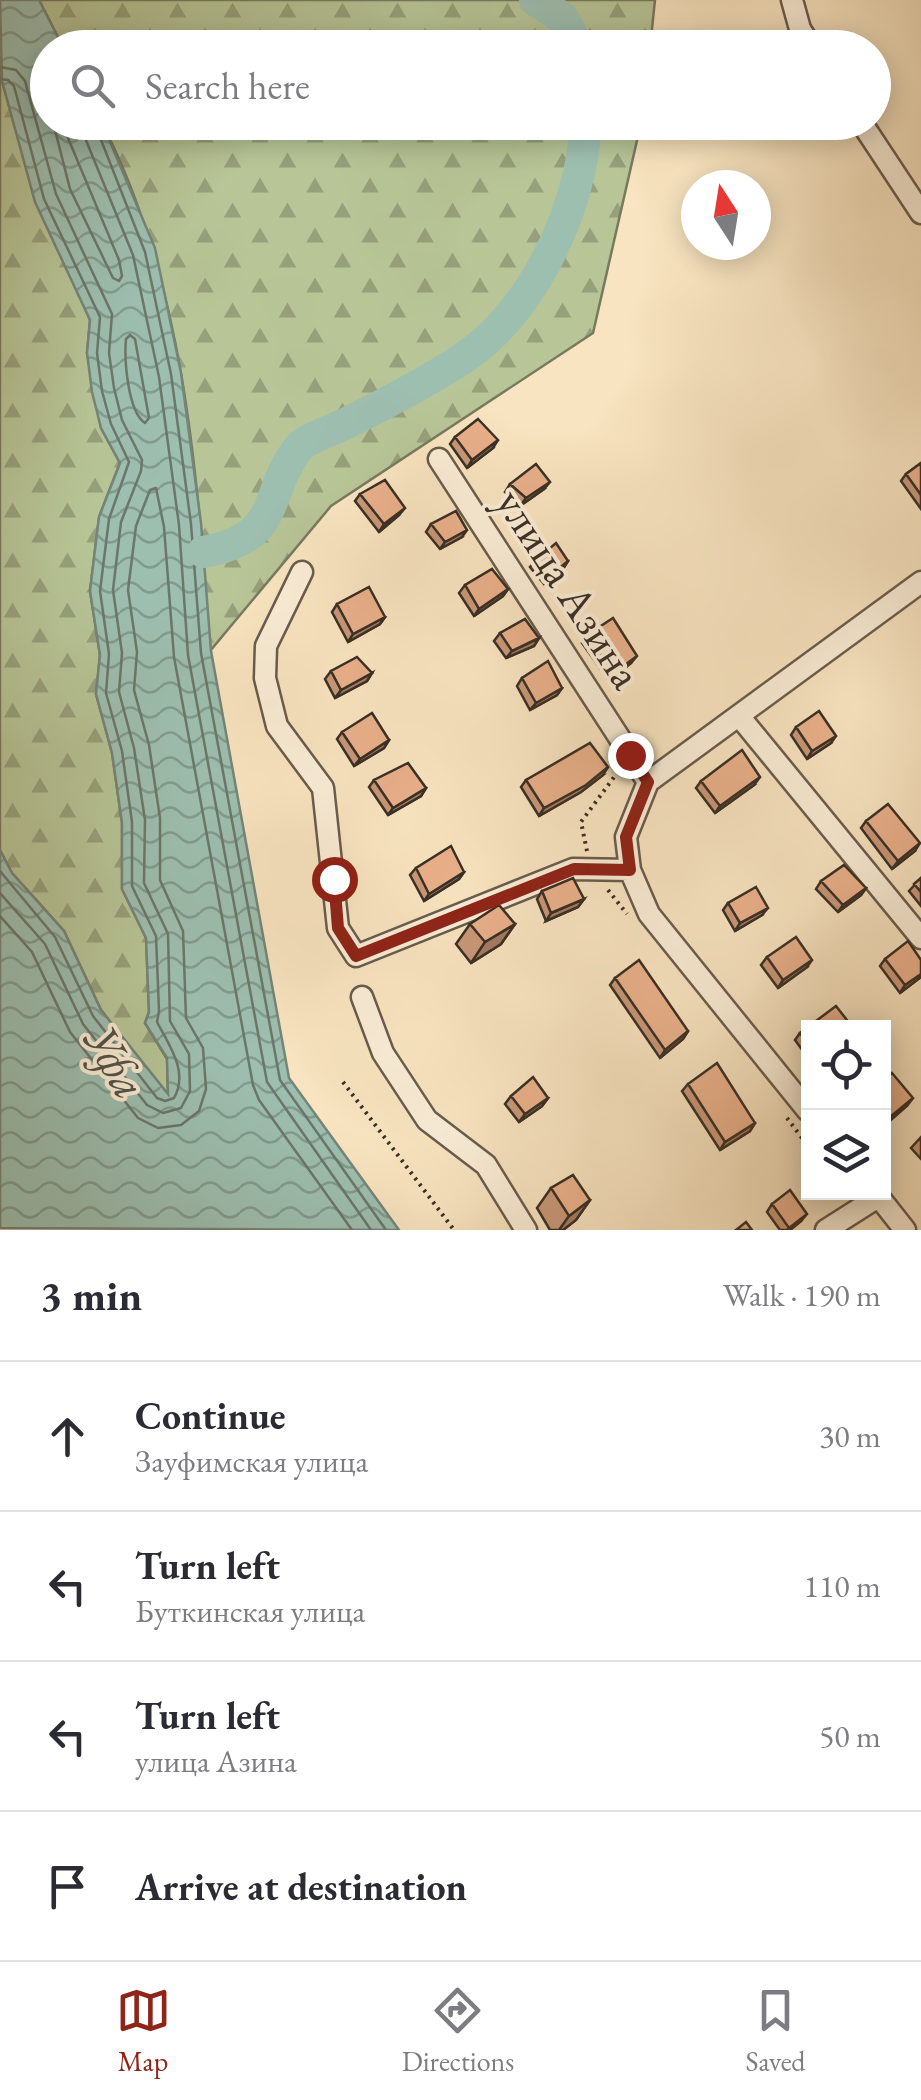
<!DOCTYPE html>
<html lang="en">
<head>
<meta charset="utf-8">
<style>
  :root { --surface:#fff; --page:#f7f7f7; --text:#2b2b33; --muted:#7c7c81; --line:#e1e1e2; --accent:#8f2418 }
  body { margin:0; font-family:"EB Garamond",serif; background:var(--page); color:var(--text) }
  .controls { position:absolute; right:30px; bottom:30px; display:grid; overflow:hidden; border-radius:0px; box-shadow:0 5px 25px #0003 }
  .controls button { width:90px; height:90px; display:grid; place-items:center; padding:0; border:0; border-bottom:2px solid var(--line); background:var(--surface); color:var(--text); font:50px sans-serif }
  .compass { position:absolute; left:681px; top:170px; width:90px; height:90px; border-radius:50%; background:var(--surface); box-shadow:0 5px 25px #0003; rotate:348deg }
  .stop { position:absolute; width:30px; height:30px; margin:-22px; border:8px solid #8f2418; border-radius:50%; background:#fff }
  .stop.end { background:#8f2418; border-color:#fff; box-shadow:0 2px 10px #0008 }
  .list { margin:0; padding:0; list-style:none }
  h2 { display:flex; justify-content:space-between; align-items:center; height:130px; margin:0; padding:0 40px; font-size:42px }
  h2 small { font-size:32px; font-weight:400; color:var(--muted) }
  .list li { display:grid; grid-template-columns:65px 1fr auto; gap:30px; align-items:center; box-sizing:border-box; height:150px; padding:0 40px; border-top:2px solid var(--line) }
  .list b { display:block; font-size:38px; white-space:nowrap }
  .list p { margin:0; font-size:32px; white-space:nowrap; color:var(--muted) }
  .list em { font-size:32px; font-style:normal; color:var(--muted) }
  .icon { flex:none; width:55px; height:55px; fill:none; stroke:currentColor; stroke-width:2; stroke-linecap:round; stroke-linejoin:round }
  .map { position:relative; flex:none; width:921px; height:1230px; overflow:hidden }
  .search { position:absolute; background:var(--surface); box-shadow:0 5px 25px #0003; left:30px; right:30px; top:30px; height:110px; display:flex; align-items:center; gap:25px; box-sizing:border-box; padding:0 35px; border-radius:55px; color:var(--muted); font-size:38px }
  .sheet { height:730px; background:var(--surface) }
  nav { display:flex; justify-content:space-around; align-items:center; box-sizing:border-box; height:140px; border-top:2px solid var(--line); background:var(--surface); font-size:28px; color:var(--muted) }
  nav a { display:grid; justify-items:center; gap:5px }
  nav .on { color:var(--accent) }
  .map>svg:first-child { display:block }
  .forest { fill:url(#forest-firs); stroke:#787a5e; stroke-width:2.5 }
  .water { fill:url(#water-waves); stroke:#758578; stroke-width:2.5 }
  .lines { fill:none; stroke-linecap:round; stroke-linejoin:round }
  .shore { stroke:#6b776a; stroke-width:2.5 }
  .river { stroke:#9dbfb0; stroke-width:32 }
  .minor-casing { stroke:#695c4c; stroke-width:25 }
  .path { stroke:#392f25; stroke-width:4; stroke-dasharray:2.5 5; stroke-linecap:butt }
  .minor { stroke:#faedd6; stroke-width:20 }
  .wall { fill:#c89777; stroke:#392f25; stroke-width:2.5 }
  .shaded-wall { fill:#a37b61; stroke:#392f25; stroke-width:2.5 }
  .building { fill:#e9b08a; stroke:#392f25; stroke-width:2.5 }
  .route { stroke:#8f2418; stroke-width:12 }
  .labels { text-anchor:middle; dominant-baseline:central; stroke-width:8; stroke-linejoin:round; paint-order:stroke }
  .street-label { font-size:45px; fill:#392f25; stroke:#faedd6 }
  .water-label { font-size:48px; font-style:italic; fill:#525348; stroke:#faedd6 }
</style>
</head>
<body>
<div class="map">
<svg width="921" height="1230" viewBox="0 0 921 1230">
  <defs>
    <pattern id="forest-firs" width="22" height="20" patternUnits="userSpaceOnUse" patternTransform="scale(2.5)"><rect width="22" height="20" fill="#b7c597"/><path d="M5 1l3.5 6h-7zM16 11l3.5 6h-7z" fill="#96a07b"/></pattern>
    <pattern id="water-waves" width="16" height="10" patternUnits="userSpaceOnUse" patternTransform="scale(2.5)"><rect width="16" height="10" fill="#9dbfb0"/><path d="M0 5q4-4 8 0t8 0" fill="none" stroke="#819c8f"/></pattern>
  </defs>
  <rect width="100%" height="100%" fill="#f8e4c0"/>
  <filter id="stains"><feTurbulence type="fractalNoise" baseFrequency=".002" numOctaves="4"/><feColorMatrix values="0 0 0 0 .2 0 0 0 0 .09 0 0 0 0 .02 0 0 0 .5 -.17"/></filter>
  <radialGradient id="worn" r=".72"><stop offset=".6" stop-color="#630" stop-opacity="0"/><stop offset="1" stop-color="#630" stop-opacity=".3"/></radialGradient>
  <path class="forest" d="M39 0H655L650 48 63 47Z
    M0 55 2 81 19 140 90 320 87 353 101 428 120 463 99 517 90 591 100 655 96 694 112 753 122 823V889L146 938 149 1012 145 1023 167 1059 168 1096 101 1010 64 931 12 873 0 850Z
    M102 123H641L593 333 331 506 210 651C197 472 185 285 102 123Z"/>
  <path class="water" d="M0 0H39L63 47 48 48V122L102 123 155 248 181 373 201 523 211 651 289 1078 399 1230 0 1228V850L12 873 64 931 101 1010 168 1094 167 1058 145 1023 149 1012 146 938 122 889V823L112 753 96 694 100 655 90 591 99 517 120 463 101 428 92 392 87 353 90 320 35 202 2 81Z"/>
  <g class="lines">
    <path class="shore" d="M0 67 16 70 25 81 56 194 112 314 109 353 114 388 122 420 142 460 141 471 121 522 113 590 122 653 119 692 134 748 145 820 144 883 168 934 170 1021 189 1054 190 1091 181 1108 163 1113 147 1105 83 1024 45 944 0 893
      M0 79 8 80 14 86 44 199 100 317 97 353 102 391 111 424 129 462 109 519 100 591 109 654 106 693 122 751 132 822V886L156 936 159 1011 157 1022C169 1045 189 1072 174 1098L165 1101 157 1098 93 1016 55 937 0 871
      M53 122 70 189 113 278 119 281 122 276 119 260 68 138 66 122
      M81 122 83 133 133 255 159 377 179 525 188 655 267 1082 371 1230
      M94 122 145 252 171 374 191 524 201 653 280 1080 386 1230
      M130 335 135 339 149 418 145 423C128 412 124 360 126 339Z
      M0 916 32 952 70 1032 138 1118 158 1128 181 1125 199 1111 206 1089 203 1048 186 1018 183 931 160 880V818L149 745 134 690 137 652 128 590 136 526 150 490 156 488 164 527 174 657 253 1085 259 1100 352 1230"/>
    <path class="river" d="M535 0 563 18 579 48
      M203 552C286 538 261 492 301 445 316 435 333 430 349 422 385 404 422 384 456 363 532 316 582 209 586 122"/>
    <g class="minor-casing">
      <path id="minor" d="M792 0 800 29 812 48
        M861 122 921 213
        M439 459 648 782
        M302 572 266 646 265 678 277 726 323 788 338 928 356 956 573 869 630 870
        M739 716 921 938
        M648 782 626 837 630 870 649 914 808 1111
        M648 782 921 582
        M362 997 383 1053 427 1120 486 1165 526 1230
        M875 1192 905 1230
        M826 1230 878 1197"/>
    </g>
    <path class="path" d="M587 851 581 822 620 769
      M608 890 627 914
      M343 1082 454 1230
      M787 1118 808 1146"/>
    <use href="#minor" class="minor"/>
  </g>
  <path class="wall" d="M455 437 493 448 467 468 450 444Z
    M921 463V509L901 481 906 474Z
    M510 484 544 489 520 506 505 492Z
    M360 494 399 515 379 532 355 501Z
    M431 524 462 537 440 549 426 532Z
    M536 560 568 561 563 569 544 584 530 567Z
    M465 585 508 589 503 596 474 616 459 593Z
    M337 604 385 617 380 624 348 642 332 612Z
    M500 633 539 638 534 646 506 658 494 641Z
    M587 635 631 663 609 681 582 643Z
    M331 671 372 673 367 681 335 698 325 679Z
    M522 678 562 688 557 695 530 710 517 686Z
    M796 727 831 743 807 759 791 735Z
    M342 732 389 740 384 748 354 766 337 739Z
    M603 775 581 792 539 816 521 787 526 780Z
    M374 780 426 788 421 796 388 815 369 787Z
    M701 781 754 785 715 813 696 788Z
    M866 821 915 851 892 869 861 828Z
    M416 868 464 872 459 879 424 901 410 875Z
    M921 878V906L909 891Z
    M821 881 866 888 861 895 838 912 816 889Z
    M542 891 584 899 578 907 546 921 537 899Z
    M728 903 762 915 735 931 723 910Z
    M470 924H515L501 944 471 963 456 944Z
    M767 957 807 967 778 988 761 965Z
    M885 959 921 977 900 993 880 966Z
    M615 978 688 1031 683 1039 660 1058 610 985Z
    M808 1028V1058L795 1040 800 1033Z
    M688 1084 755 1123 750 1131 720 1150 682 1091Z
    M511 1096 548 1098 542 1106 519 1122 505 1104Z
    M921 1137V1159L911 1148Z
    M551 1188 590 1200 576 1220 563 1230H550L537 1208Z
    M772 1204 801 1221 790 1230H780L767 1212Z"/>
  <path class="shaded-wall" d="M498 440 493 448 467 468 472 460Z
    M550 482 544 489 520 506 526 498Z
    M405 508 399 515 379 532 384 524Z
    M467 530 462 537 440 549 445 542Z
    M568 561 563 569 544 584 549 577Z
    M508 589 503 596 474 616 479 609Z
    M385 617 380 624 348 642 353 634Z
    M539 638 534 646 506 658 512 651Z
    M637 656 631 663 609 681 614 673Z
    M372 673 367 681 335 698 341 690Z
    M562 688 557 695 530 710 536 703Z
    M836 736 831 743 807 759 812 751Z
    M389 740 384 748 354 766 360 759Z
    M608 767 603 775 581 792 539 816 544 808Z
    M760 777 754 785 715 813 720 806Z
    M426 788 421 796 388 815 393 808Z
    M920 843 915 851 892 869 898 861Z
    M464 872 459 879 424 901 429 894Z
    M866 888 861 895 838 912 843 905Z
    M584 899 578 907 546 921 551 913Z
    M768 908 762 915 735 931 740 923Z
    M515 924 501 944 471 963 485 942Z
    M812 960 807 967 778 988 783 980Z
    M921 974V977L900 993 905 985Z
    M688 1031 683 1039 660 1058 665 1050Z
    M548 1098 542 1106 519 1122 525 1114Z
    M913 1098 907 1106 884 1126V1123Z
    M755 1123 750 1131 720 1150 725 1142Z
    M590 1200 576 1220 563 1230H559L569 1216Z
    M807 1214 801 1221 790 1230H787Z"/>
  <path class="building" d="M478 419 498 440 472 460 455 437Z
    M921 463V495L906 474Z
    M536 464 550 482 526 498 510 484Z
    M385 480 405 508 384 524 360 494Z
    M456 511 467 530 445 542 431 524Z
    M556 543 568 561 549 577 536 560Z
    M492 569 508 589 479 609 465 585Z
    M369 587 385 617 353 634 337 604Z
    M613 618 637 656 614 673 587 635Z
    M525 619 539 638 512 651 500 633Z
    M357 657 372 673 341 690 331 671Z
    M548 661 562 688 536 703 522 678Z
    M819 711 836 736 812 751 796 727Z
    M372 713 389 740 360 759 342 732Z
    M590 743 608 767 586 785 544 808 526 780Z
    M742 750 760 777 720 806 701 781Z
    M408 763 426 788 393 808 374 780Z
    M888 804 920 843 898 861 866 821Z
    M451 846 464 872 429 894 416 868Z
    M844 865 866 888 843 905 821 881Z
    M573 878 584 899 551 913 542 891Z
    M921 878V892L914 884Z
    M756 887 768 908 740 923 728 903Z
    M499 905 515 924 485 942 470 924Z
    M796 937 812 960 783 980 767 957Z
    M908 941 921 960V974L905 985 885 959Z
    M639 960 688 1031 665 1050 615 978Z
    M836 1006 850 1024 845 1028H808V1044L800 1033Z
    M717 1063 755 1123 725 1142 688 1084Z
    M892 1073 913 1098 884 1122V1080Z
    M533 1077 548 1098 525 1114 511 1096Z
    M573 1175 590 1200 569 1216 551 1188Z
    M790 1190 807 1214 789 1228 772 1204Z
    M746 1222 752 1230H736Z"/>
  <g class="lines">
    <path class="route" d="M334 879 338 928 356 956 574 869 630 870 626 837 648 782 630 755"/>
  </g>
  <g class="labels">
    <g class="street-label">
      <text transform="translate(570 588) rotate(57)">улица Азина</text>
    </g>
    <g class="water-label">
      <text transform="translate(116 1061) rotate(60)">Уфа</text>
    </g>
  </g>
  <rect width="100%" height="100%" filter="url(#stains)"/>
  <rect width="100%" height="100%" fill="url(#worn)"/>
</svg>
<div class="controls">
<button><svg class="icon" aria-label="locate" viewBox="0 0 24 24"><circle cx="12" cy="12" r="6"/><path d="M12 2v4M12 18v4M2 12h4M18 12h4"/></svg></button>
<button><svg class="icon" aria-label="layers" viewBox="0 0 24 24"><path d="M12 4l9 5-9 5-9-5zM3 14l9 5 9-5"/></svg></button>
</div>
<svg class="compass" viewBox="-18 -18 36 36"><path d="M0-13l5 13h-10z" fill="#e53935"/><path d="M0 13l5-13h-10z" fill="#7c7c81"/></svg>
<div class="stop" style="left:334px;top:879px"></div>
<div class="stop end" style="left:630px;top:755px"></div>
<div class="search"><svg class="icon" aria-label="search" viewBox="0 0 24 24"><circle cx="10" cy="10" r="6"/><path d="M15 15l6 6"/></svg>Search here</div>
</div>
<section class="sheet">
<h2>3 min<small>Walk · 190 m</small></h2>
<ul class="list">
<li><svg class="icon" aria-label="ahead" viewBox="0 0 24 24"><path d="M12 20V5M6 11l6-6 6 6"/></svg><div><b>Continue</b><p>Зауфимская улица</p></div><em>30 m</em></li>
<li><svg class="icon" aria-label="left" viewBox="0 0 24 24"><path d="M17 20v-9H6M10 6l-5 5 5 5"/></svg><div><b>Turn left</b><p>Буткинская улица</p></div><em>110 m</em></li>
<li><svg class="icon" aria-label="left" viewBox="0 0 24 24"><path d="M17 20v-9H6M10 6l-5 5 5 5"/></svg><div><b>Turn left</b><p>улица Азина</p></div><em>50 m</em></li>
<li><svg class="icon" aria-label="arrive" viewBox="0 0 24 24"><path d="M6 21V4h12l-3 4 3 4H6"/></svg><div><b>Arrive at destination</b></div></li>
</ul>
</section>
<nav>
<a class="on"><svg class="icon" aria-label="map" viewBox="0 0 24 24"><path d="M3 6l6-2 6 2 6-2v14l-6 2-6-2-6 2zM9 4v14M15 6v14"/></svg>Map</a>
<a><svg class="icon" aria-label="directions" viewBox="0 0 24 24"><path d="M12 3l9 9-9 9-9-9zM9 14v-3h6M13 9l2 2-2 2"/></svg>Directions</a>
<a><svg class="icon" aria-label="saved" viewBox="0 0 24 24"><path d="M7 4h10v16l-5-4-5 4z"/></svg>Saved</a>
</nav>
</body>
</html>
